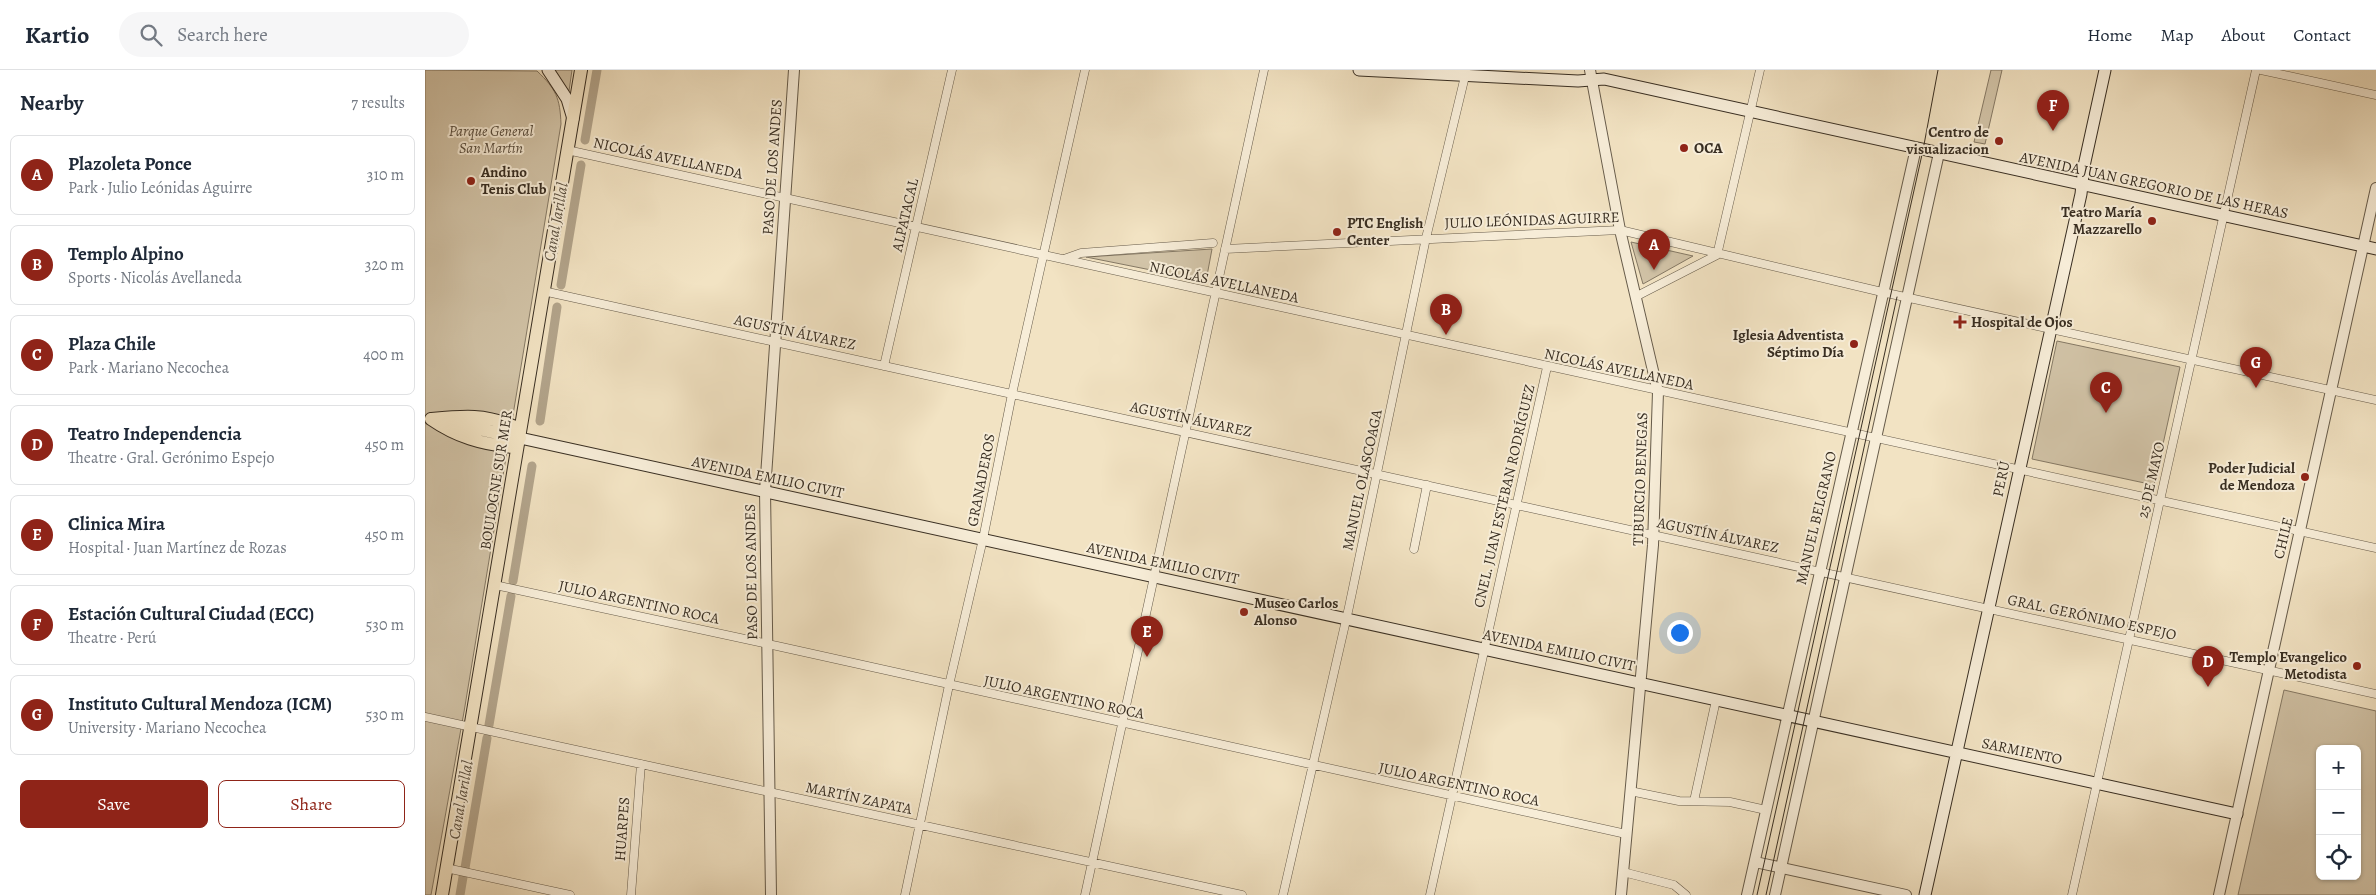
<!DOCTYPE html>
<html lang="en">
<head>
<meta charset="utf-8">
<style>
  :root { --surface:#fff; --page:#f6f6f7; --text:#1f2937; --muted:#747a83; --line:#e0e1e3; --accent:#8f2418 }
  body { margin:0; font-family:Alegreya,serif; background:var(--page); color:var(--text) }
  .controls { position:absolute; right:15px; bottom:15px; display:grid; overflow:hidden; border-radius:8px; box-shadow:0 1px 4px #0004 }
  .controls button { width:45px; height:45px; display:grid; place-items:center; padding:0; border:0; border-bottom:1px solid var(--line); background:var(--surface); color:var(--text); font:25px sans-serif }
  .you { position:absolute; left:1254px; top:562px; width:18px; height:18px; margin:-12px; border:4px solid #fff; border-radius:50%; background:#1a73e8; box-shadow:0 0 0 8px #1a73e833 }
  .badge { display:grid; place-items:center; width:32px; height:32px; border-radius:50%; background:var(--accent); color:#fff; font-size:16px; font-weight:700 }
  .pin { position:absolute; translate:-50% -41px; filter:drop-shadow(0 1px 2px #0008) }
  .pin::after { content:''; position:absolute; top:26px; width:18px; height:15px; background:inherit; clip-path:polygon(0 0,100% 0,50% 100%) }
  .list { margin:0; padding:0; list-style:none }
  h2 { display:flex; justify-content:space-between; align-items:center; height:65px; margin:0; padding:0 20px; font-size:21px }
  h2 small { font-size:16px; font-weight:400; color:var(--muted) }
  .list li { display:grid; grid-template-columns:32px 1fr auto; gap:15px; align-items:center; box-sizing:border-box; height:80px; margin:0 10px 10px; padding:0 10px; border:1px solid var(--line); border-radius:8px }
  .list b { display:block; font-size:19px; white-space:nowrap }
  .list p { margin:0; font-size:16px; white-space:nowrap; color:var(--muted) }
  .list em { font-size:16px; font-style:normal; color:var(--muted) }
  .actions { display:flex; gap:10px; padding:15px 20px }
  .actions a { flex:1; padding:11px 0; border:1px solid var(--accent); border-radius:8px; text-align:center; font-size:18px; color:var(--accent) }
  .actions .main { background:var(--accent); color:#fff }
  .icon { flex:none; width:28px; height:28px; fill:none; stroke:currentColor; stroke-width:2; stroke-linecap:round; stroke-linejoin:round }
  .map { position:relative; flex:none; width:1951px; height:825px; overflow:hidden }
  header { display:flex; align-items:center; gap:30px; box-sizing:border-box; height:70px; padding:0 25px; background:var(--surface); border-bottom:1px solid var(--line) }
  header strong { font-size:24px }
  nav { display:flex; gap:28px; margin-inline-start:auto; font-size:18px }
  .search { width:350px; height:45px; background:var(--page); display:flex; align-items:center; gap:12px; box-sizing:border-box; padding:0 18px; border-radius:28px; color:var(--muted); font-size:19px }
  main { display:flex }
  aside { flex:1; background:var(--surface) }
  .map>svg:first-child { display:block }
  .green { fill:#d2c4a8; stroke:#857965; fill-rule:evenodd }
  .lines { fill:none; stroke-linecap:round; stroke-linejoin:round }
  .canal { stroke:#b3a58c; stroke-width:9 }
  .minor-casing { stroke:#665b4a; stroke-width:9 }
  .tertiary-casing { stroke:#665b4a; stroke-width:12 }
  .secondary-casing { stroke:#382e22; stroke-width:13 }
  .primary-casing { stroke:#382e22; stroke-width:14 }
  .minor { stroke:#f7edd8; stroke-width:8 }
  .tertiary { stroke:#f7edd8; stroke-width:10 }
  .secondary { stroke:#f7edd8; stroke-width:11 }
  .primary { stroke:#f2e3c3; stroke-width:12 }
  .tram { stroke:#382e22; stroke-width:1 }
  .poi-dot { fill:#8f2418; stroke:#f7edd8; stroke-width:2 }
  .labels { text-anchor:middle; dominant-baseline:central; stroke-width:4; stroke-linejoin:round; paint-order:stroke }
  .park-label { font-size:15px; font-style:italic; fill:#574c3d; stroke:#f7edd8 }
  .poi-label { font-size:15px; font-weight:bold; fill:#382e22; stroke:#f7edd8; text-anchor:end }
  .street-label { font-size:15px; fill:#382e22; stroke:#f7edd8 }
  .water-label { font-size:16px; font-style:italic; fill:#5d5242; stroke:#f7edd8 }
</style>
</head>
<body>
<header>
<strong>Kartio</strong>
<div class="search"><svg class="icon" aria-label="search" viewBox="0 0 24 24"><circle cx="10" cy="10" r="6"/><path d="M15 15l6 6"/></svg>Search here</div>
<nav><a>Home</a><a>Map</a><a>About</a><a>Contact</a></nav>
</header>
<main>
<aside>
<h2>Nearby<small>7 results</small></h2>
<ul class="list">
<li><span class="badge">A</span><div><b>Plazoleta Ponce</b><p>Park · Julio Leónidas Aguirre</p></div><em>310 m</em></li>
<li><span class="badge">B</span><div><b>Templo Alpino</b><p>Sports · Nicolás Avellaneda</p></div><em>320 m</em></li>
<li><span class="badge">C</span><div><b>Plaza Chile</b><p>Park · Mariano Necochea</p></div><em>400 m</em></li>
<li><span class="badge">D</span><div><b>Teatro Independencia</b><p>Theatre · Gral. Gerónimo Espejo</p></div><em>450 m</em></li>
<li><span class="badge">E</span><div><b>Clinica Mira</b><p>Hospital · Juan Martínez de Rozas</p></div><em>450 m</em></li>
<li><span class="badge">F</span><div><b>Estación Cultural Ciudad (ECC)</b><p>Theatre · Perú</p></div><em>530 m</em></li>
<li><span class="badge">G</span><div><b>Instituto Cultural Mendoza (ICM)</b><p>University · Mariano Necochea</p></div><em>530 m</em></li>
</ul>
<div class="actions"><a class="main">Save</a><a>Share</a></div>
</aside>
<div class="map">
<svg width="1951" height="825" viewBox="0 0 1951 825">
  <rect width="100%" height="100%" fill="#f2e3c3"/>
  <filter id="stains"><feTurbulence type="fractalNoise" baseFrequency=".004" numOctaves="4"/><feColorMatrix values="0 0 0 0 .2 0 0 0 0 .09 0 0 0 0 .02 0 0 0 .5 -.17"/></filter>
  <radialGradient id="worn" r=".72"><stop offset=".6" stop-color="#630" stop-opacity="0"/><stop offset="1" stop-color="#630" stop-opacity=".3"/></radialGradient>
  <path class="green" d="M0 0 112 1C131 19 135 28 136 54L39 642 6 825H0Z
    M126 0H147L144 21Z
    M1566 0H1577L1560 74 1549 72Z
    M1206 172 1268 186 1218 214Z
    M787 179 781 211 661 187Z
    M1632 271 1755 297 1729 415 1607 389Z
    M1859 620 1951 641V825H1813ZM1895 679H1932V806H1895Z"/>
  <g class="lines">
    <path class="canal" d="M160 70 172 0
      M136 215 156 95
      M115 351 132 237
      M88 511 107 396
      M64 655 86 526
      M40 798 62 668
      M35 825 38 807"/>
    <g class="minor-casing">
      <path id="minor" d="M1836 0 1951 25
        M142 80 1951 478
        M800 179 1195 160 1457 222 1951 330
        M639 189 656 183 788 173
        M118 221 1951 624
        M1212 226 1292 185 1335 0
        M459 296 527 0
        M989 479 1002 415
        M70 515 352 576 1201 764
        M0 647 817 825
        M1205 721 1254 731 1305 732 1341 740
        M1269 731 1291 630
        M21 798 145 825
        M1198 802 1249 815 1261 825
        M206 825 216 694
        M480 825 524 615 558 469 587 324 660 0
        M660 825 839 0
        M858 825 924 537 1001 168 1041 2
        M1005 825 1122 297
        M1647 825 1831 0"/>
    </g>
    <g class="tertiary-casing">
      <path id="tertiary" d="M1165 0 1195 160 1233 322 1228 475 1196 825
        M1330 792 1481 825
        M346 825 340 421 369 0
        M1322 825 1491 78
        M1350 825 1514 83
        M1794 825 1951 118"/>
    </g>
    <g class="secondary-casing">
      <path id="secondary" d="M123 0 142 29 148 49
        M934 0 1153 11 1179 9 1951 179
        M95 368 1812 744
        M1500 825 1656 124 1659 96 1680 0"/>
    </g>
    <g class="primary-casing">
      <path id="primary" d="M6 349C32 367 57 374 87 377L95 368
        M6 349C39 346 60 344 90 357L95 368
        M17 351 95 368
        M17 825 156 0"/>
    </g>
    <use href="#minor" class="minor"/>
    <use href="#tertiary" class="tertiary"/>
    <use href="#secondary" class="secondary"/>
    <use href="#primary" class="primary"/>
    <path class="tram" d="M1332 825 1498 80 1513 0
      M1341 825 1472 227"/>
  </g>
  <g class="poi-dot">
    <circle cx="1574" cy="71" r="5"/>
    <circle cx="1259" cy="78" r="5"/>
    <circle cx="46" cy="111" r="5"/>
    <circle cx="1727" cy="151" r="5"/>
    <circle cx="912" cy="162" r="5"/>
    <path d="M1532.5 244.5h5v5h5v5h-5v5h-5v-5h-5v-5h5z"/>
    <circle cx="1429" cy="274" r="5"/>
    <circle cx="1880" cy="407" r="5"/>
    <circle cx="819" cy="542" r="5"/>
    <circle cx="1932" cy="596" r="5"/>
  </g>
  <g class="labels">
    <g class="park-label">
      <text x="66" y="61">Parque General<tspan x="66" dy="17">San Martín</tspan></text>
    </g>
    <g class="poi-label">
      <text x="1564" y="62">Centro de<tspan x="1564" dy="17">visualizacion</tspan></text>
      <text x="1269" y="78" text-anchor="start">OCA</text>
      <text x="56" y="102" text-anchor="start">Andino<tspan x="56" dy="17">Tenis Club</tspan></text>
      <text x="1717" y="142">Teatro María<tspan x="1717" dy="17">Mazzarello</tspan></text>
      <text x="922" y="153" text-anchor="start">PTC English<tspan x="922" dy="17">Center</tspan></text>
      <text x="1546" y="252" text-anchor="start">Hospital de Ojos</text>
      <text x="1419" y="265">Iglesia Adventista<tspan x="1419" dy="17">Séptimo Día</tspan></text>
      <text x="1870" y="398">Poder Judicial<tspan x="1870" dy="17">de Mendoza</tspan></text>
      <text x="829" y="533" text-anchor="start">Museo Carlos<tspan x="829" dy="17">Alonso</tspan></text>
      <text x="1922" y="587">Templo Evangelico<tspan x="1922" dy="17">Metodista</tspan></text>
    </g>
    <g class="street-label">
      <text transform="translate(243 88) rotate(12)">NICOLÁS AVELLANEDA</text>
      <text transform="translate(347 97) rotate(-86)">PASO DE LOS ANDES</text>
      <text transform="translate(1729 115) rotate(12)">AVENIDA JUAN GREGORIO DE LAS HERAS</text>
      <text transform="translate(480 145) rotate(-77)">ALPATACAL</text>
      <text transform="translate(1107 150) rotate(-2)">JULIO LEÓNIDAS AGUIRRE</text>
      <text transform="translate(799 212) rotate(12)">NICOLÁS AVELLANEDA</text>
      <text transform="translate(370 262) rotate(12)">AGUSTÍN ÁLVAREZ</text>
      <text transform="translate(1194 299) rotate(12)">NICOLÁS AVELLANEDA</text>
      <text transform="translate(766 349) rotate(12)">AGUSTÍN ÁLVAREZ</text>
      <text transform="translate(343 407) rotate(12)">AVENIDA EMILIO CIVIT</text>
      <text transform="translate(1215 409) rotate(-88)">TIBURCIO BENEGAS</text>
      <text transform="translate(1576 409) rotate(-78)">PERÚ</text>
      <text transform="translate(71 410) rotate(-81)">BOULOGNE SUR MER</text>
      <text transform="translate(556 410) rotate(-79)">GRANADEROS</text>
      <text transform="translate(937 410) rotate(-78)">MANUEL OLASCOAGA</text>
      <text transform="translate(1726 410) rotate(-77)">25 DE MAYO</text>
      <text transform="translate(1079 426) rotate(-77)">CNEL. JUAN ESTEBAN RODRÍGUEZ</text>
      <text transform="translate(1391 448) rotate(-77)">MANUEL BELGRANO</text>
      <text transform="translate(1293 465) rotate(12)">AGUSTÍN ÁLVAREZ</text>
      <text transform="translate(1858 468) rotate(-77)">CHILE</text>
      <text transform="translate(738 493) rotate(12)">AVENIDA EMILIO CIVIT</text>
      <text transform="translate(326 502) rotate(-91)">PASO DE LOS ANDES</text>
      <text transform="translate(214 532) rotate(12)">JULIO ARGENTINO ROCA</text>
      <text transform="translate(1667 547) rotate(12)">GRAL. GERÓNIMO ESPEJO</text>
      <text transform="translate(1134 580) rotate(12)">AVENIDA EMILIO CIVIT</text>
      <text transform="translate(639 627) rotate(12)">JULIO ARGENTINO ROCA</text>
      <text transform="translate(1597 681) rotate(12)">SARMIENTO</text>
      <text transform="translate(1034 714) rotate(12)">JULIO ARGENTINO ROCA</text>
      <text transform="translate(434 728) rotate(12)">MARTÍN ZAPATA</text>
      <text transform="translate(197 759) rotate(-86)">HUARPES</text>
    </g>
    <g class="water-label">
      <text transform="translate(131 152) rotate(-80)">Canal Jarillal</text>
      <text transform="translate(36 730) rotate(-80)">Canal Jarillal</text>
    </g>
  </g>
  <rect width="100%" height="100%" filter="url(#stains)"/>
  <rect width="100%" height="100%" fill="url(#worn)"/>
</svg>
<div class="controls">
<button>+</button>
<button>−</button>
<button><svg class="icon" aria-label="locate" viewBox="0 0 24 24"><circle cx="12" cy="12" r="6"/><path d="M12 2v4M12 18v4M2 12h4M18 12h4"/></svg></button>
</div>
<div class="you"></div>
<div class="pin badge" style="left:1229px;top:200px">A</div>
<div class="pin badge" style="left:1021px;top:265px">B</div>
<div class="pin badge" style="left:1681px;top:343px">C</div>
<div class="pin badge" style="left:1783px;top:617px">D</div>
<div class="pin badge" style="left:722px;top:587px">E</div>
<div class="pin badge" style="left:1628px;top:61px">F</div>
<div class="pin badge" style="left:1831px;top:318px">G</div>
</div>
</main>
</body>
</html>
